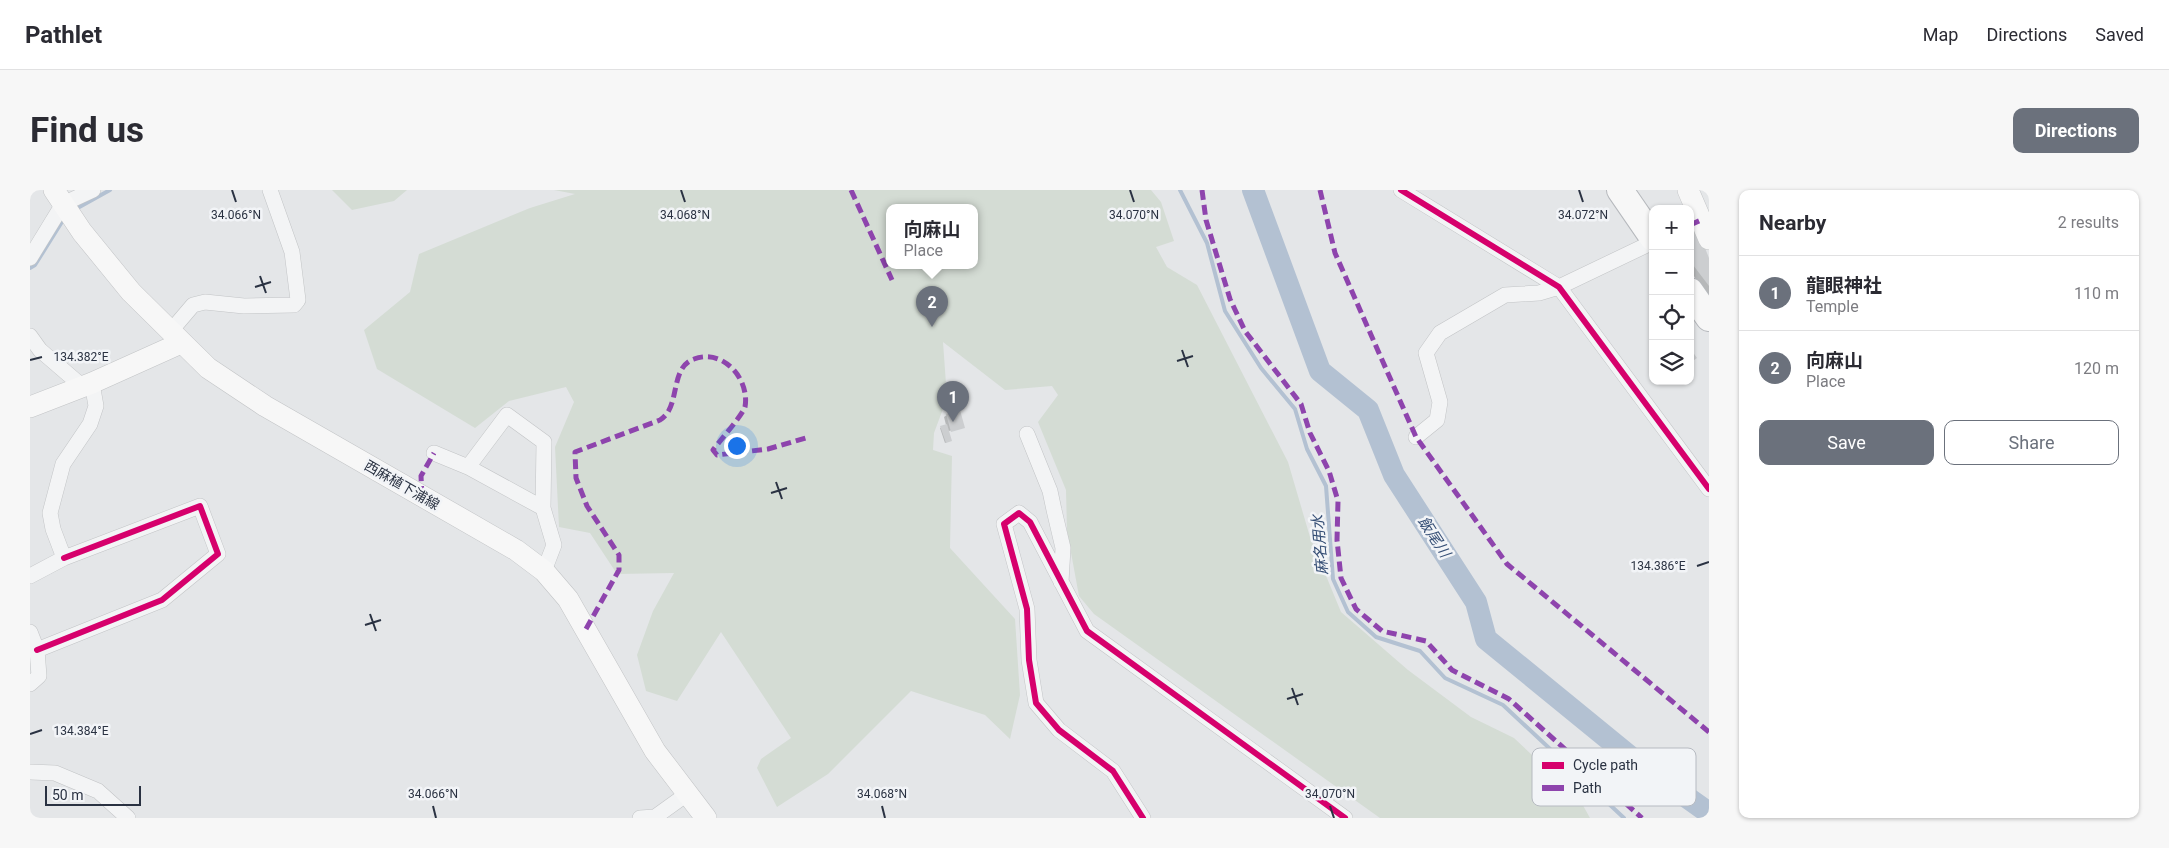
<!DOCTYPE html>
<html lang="en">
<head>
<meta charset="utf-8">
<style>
  :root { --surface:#fff; --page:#f7f7f7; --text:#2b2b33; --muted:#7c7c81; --line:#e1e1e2; --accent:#6b717c }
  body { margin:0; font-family:Roboto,"Noto Sans JP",sans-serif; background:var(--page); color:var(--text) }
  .controls { position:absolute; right:15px; top:15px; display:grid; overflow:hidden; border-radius:10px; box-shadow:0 1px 4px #0004 }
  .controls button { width:45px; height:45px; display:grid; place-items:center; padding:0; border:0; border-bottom:1px solid var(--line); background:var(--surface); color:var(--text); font:25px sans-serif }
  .scale { position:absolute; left:15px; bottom:12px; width:96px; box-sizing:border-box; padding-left:5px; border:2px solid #2a3242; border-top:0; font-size:14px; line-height:18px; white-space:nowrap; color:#2a3242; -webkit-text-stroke:4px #f2f4f7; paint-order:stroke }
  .you { position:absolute; left:706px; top:255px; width:18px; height:18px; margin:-12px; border:4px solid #fff; border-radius:50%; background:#1a73e8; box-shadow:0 0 0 8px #1a73e833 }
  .badge { display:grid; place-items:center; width:32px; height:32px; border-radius:50%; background:var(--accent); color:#fff; font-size:16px; font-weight:700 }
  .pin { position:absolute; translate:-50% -41px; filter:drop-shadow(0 1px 2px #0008) }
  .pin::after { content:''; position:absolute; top:26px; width:18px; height:15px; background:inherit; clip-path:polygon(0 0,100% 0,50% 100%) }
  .popup { position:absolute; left:856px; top:14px; width:92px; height:65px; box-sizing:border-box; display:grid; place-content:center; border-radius:10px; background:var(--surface); filter:drop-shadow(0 1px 4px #0005); font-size:16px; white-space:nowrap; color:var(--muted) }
  .popup b { font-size:19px; color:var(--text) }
  .popup::after { content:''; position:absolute; left:50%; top:100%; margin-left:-10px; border:10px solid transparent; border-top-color:var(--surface) }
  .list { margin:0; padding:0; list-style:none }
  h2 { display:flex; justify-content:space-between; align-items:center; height:65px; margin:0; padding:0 20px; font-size:21px }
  h2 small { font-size:16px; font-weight:400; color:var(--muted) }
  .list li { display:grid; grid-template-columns:32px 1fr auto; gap:15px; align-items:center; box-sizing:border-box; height:75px; padding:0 20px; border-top:1px solid var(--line) }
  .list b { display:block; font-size:19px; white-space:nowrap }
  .list p { margin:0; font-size:16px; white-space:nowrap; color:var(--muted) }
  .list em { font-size:16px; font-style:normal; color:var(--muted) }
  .actions { display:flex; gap:10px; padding:15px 20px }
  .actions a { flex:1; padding:11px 0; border:1px solid var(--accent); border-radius:10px; text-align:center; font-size:18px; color:var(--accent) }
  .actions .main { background:var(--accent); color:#fff }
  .icon { flex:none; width:28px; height:28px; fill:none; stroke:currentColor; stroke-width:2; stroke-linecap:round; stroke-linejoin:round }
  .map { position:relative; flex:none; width:1679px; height:628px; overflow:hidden; border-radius:10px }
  header { display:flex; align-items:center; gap:30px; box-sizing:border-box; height:70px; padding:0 25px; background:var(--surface); border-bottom:1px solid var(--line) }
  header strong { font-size:24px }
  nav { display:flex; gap:28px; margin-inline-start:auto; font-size:18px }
  .intro { display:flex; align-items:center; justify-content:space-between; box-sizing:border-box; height:120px; padding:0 30px }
  h1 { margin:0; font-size:35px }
  .button { padding:12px 22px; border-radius:10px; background:var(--accent); color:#fff; font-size:18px; font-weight:700 }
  main { display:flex; gap:30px; padding:0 30px }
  aside { flex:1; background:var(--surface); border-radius:10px; box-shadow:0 1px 4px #0004 }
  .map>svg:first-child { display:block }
  .green { fill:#d4dcd4; fill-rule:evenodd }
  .shadow { fill:#0003 }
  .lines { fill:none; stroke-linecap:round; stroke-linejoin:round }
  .stream { stroke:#b3c1d2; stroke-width:4 }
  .river { stroke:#b3c1d2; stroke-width:22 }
  .building { fill:#ccced0 }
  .street-casing { stroke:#c2c4c6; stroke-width:16 }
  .secondary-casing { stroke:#c2c4c6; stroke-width:22 }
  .highway-casing { stroke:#b6b9bd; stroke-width:28 }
  .street { stroke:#f3f4f5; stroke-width:15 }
  .secondary { stroke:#f7f7f7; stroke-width:21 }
  .highway { stroke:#f7f7f7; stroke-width:26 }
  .quiet { stroke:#8e44ad; stroke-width:5; stroke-dasharray:10 5; stroke-linecap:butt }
  .cycleway-casing { stroke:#f2f4f7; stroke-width:9 }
  .cycleway { stroke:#d6006c; stroke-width:6 }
  .ticks { fill:none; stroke:#2a3242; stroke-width:2 }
  .labels { text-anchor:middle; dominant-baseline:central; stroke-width:5; stroke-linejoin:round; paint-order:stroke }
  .street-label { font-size:14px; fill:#2a3242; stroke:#f2f4f7 }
  .water-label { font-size:15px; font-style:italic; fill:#354e75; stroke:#f2f4f7 }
  .key { fill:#f2f4f7; stroke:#b6bac1; stroke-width:1 }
  .key-label { font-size:14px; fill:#2a3242 }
  .ticks-label { font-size:12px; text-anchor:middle; fill:#2a3242; stroke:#f2f4f7; stroke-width:5; stroke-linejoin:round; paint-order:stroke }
</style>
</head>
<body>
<header>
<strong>Pathlet</strong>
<nav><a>Map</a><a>Directions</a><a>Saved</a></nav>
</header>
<div class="intro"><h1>Find us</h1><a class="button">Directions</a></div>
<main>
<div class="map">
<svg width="1679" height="628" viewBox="0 0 1679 628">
  <rect width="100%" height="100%" fill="#e4e6e8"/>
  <path class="green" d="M302 0H377L364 11 322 20Z
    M524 0H1121L1131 12 1144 51 1126 57 1137 77 1167 95 1258 272 1280 347 1311 422 1378 480 1441 527 1484 548 1550 610 1560 628H1350L1064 424 1049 406 1037 341 1036 300 1008 232 1028 205 1022 196 975 200 913 152 917 208 904 243 903 260 922 266 920 358 985 429 990 505 980 549 955 525 881 501 798 584 747 617 727 578 731 569 761 548 691 442 647 511 616 501 607 465 623 421 644 383 587 384 560 343 529 337 525 257 544 212 536 197 479 211 445 238 347 179 334 140 380 102 389 64 500 18 545 4ZM860 18H944V76H860Z"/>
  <path class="shadow" d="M1660 42 1679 71V106L1660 81Z
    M917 225 934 237 915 242 919 251 915 253 910 238 916 235 914 227Z"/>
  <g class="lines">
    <path class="stream" d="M1150 0 1177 53 1195 121 1231 178 1265 219 1277 259 1296 296 1303 389 1318 422 1346 447 1390 461 1415 488 1473 515 1594 628
      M44 20 80 0
      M0 78 5 75 35 27"/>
    <path class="river" d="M1223 0 1290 181 1338 220 1364 285 1446 412 1456 449 1603 569 1679 623"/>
  </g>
  <path class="building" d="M1667 38 1679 68V96L1660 71V41Z
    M1660 158 1667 168 1660 173Z
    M930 220 935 238 921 242 916 224Z
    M917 234 922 251 916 253 910 236Z"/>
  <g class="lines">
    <g class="street-casing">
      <path id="street" d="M1371 0 1529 97 1679 299
        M0 68 33 14 63 0
        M140 142 163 115 175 112 214 116 264 115 268 110 262 62 240 0
        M0 146 10 160 53 197
        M997 244 1020 301 1024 320 1033 358 1031 392
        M1386 247 1407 230 1410 212 1396 163 1410 143 1475 105 1509 103 1529 97 1623 52
        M404 263 438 277
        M513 318 438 277 477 225 514 252 513 318 524 355 514 381
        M0 386 34 368 23 339 20 323 33 274 60 234 66 216 62 193
        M0 442 7 460 9 486 0 494
        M7 460 132 410 188 364 170 316 34 368
        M0 582 25 583 68 601 98 628
        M610 628 625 627 657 604
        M1113 628 1083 581 1029 540 1006 513 999 470 997 419 974 334 989 323 1000 332 1057 441 1315 628"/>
    </g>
    <g class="secondary-casing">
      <path id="secondary" d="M24 0 52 42 101 102 178 178 235 216 486 360 514 381 538 409 625 561 676 628
        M1658 0 1679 49
        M0 217 62 193 151 153"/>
    </g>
    <g class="highway-casing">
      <path id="highway" d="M1590 0 1623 48
        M1660 101 1679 128"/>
    </g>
    <use href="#street" class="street"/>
    <use href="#secondary" class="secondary"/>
    <use href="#highway" class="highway"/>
    <path class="quiet" d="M821 0 862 90
      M1172 0 1176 30 1200 109 1215 141 1271 214 1280 243 1299 281 1308 311 1307 350 1311 388 1326 419 1352 441 1396 451 1422 480 1479 509 1612 628
      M1290 0 1305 63 1386 247 1477 374 1679 542
      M1660 35 1671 30
      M392 306 391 286 404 263
      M556 439 589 380V365L557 316 546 288 545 262 630 230C633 228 636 225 638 222 648 206 643 176 664 169 693 158 720 189 715 217 713 224 689 252 683 260L687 265 738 259 779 247"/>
    <g class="cycleway-casing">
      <path id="cycleway" d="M1371 0 1529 97 1679 299
        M7 460 132 410 188 364 170 316 34 368
        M1113 628 1083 581 1029 540 1006 513 999 470 997 419 974 334 989 323 1000 332 1057 441 1315 628"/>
    </g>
    <use href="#cycleway" class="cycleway"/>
  </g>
  <path class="ticks" d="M202 0 206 12M651 0 655 12M1100 0 1104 12M1549 0 1553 12M230 86 236 103M225 97 241 92M1152 160 1158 177M0 170 12 167M1147 171 1163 166M746 292 752 309M741 303 757 298M1667 376 1679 372M340 424 346 441M335 435 351 430M1262 498 1268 515M1257 509 1273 504M0 544 12 540M403 616 406 628M852 616 855 628M1300 616 1304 628"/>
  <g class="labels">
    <g class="street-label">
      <text transform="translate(372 295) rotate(30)">西麻植下浦線</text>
    </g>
    <g class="water-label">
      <text transform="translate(1404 347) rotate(57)">飯尾川</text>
      <text transform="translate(1290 355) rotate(-95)">麻名用水</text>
    </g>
  </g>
  <rect x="1502" y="558" width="164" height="58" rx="8" class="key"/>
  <rect x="1512" y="572" width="22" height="7" fill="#d6006c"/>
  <rect x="1512" y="595" width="22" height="6" fill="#8e44ad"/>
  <g class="key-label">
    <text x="1543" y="580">Cycle path</text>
    <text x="1543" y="603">Path</text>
  </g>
  <g class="ticks-label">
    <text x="206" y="29">34.066°N</text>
    <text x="655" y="29">34.068°N</text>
    <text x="1104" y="29">34.070°N</text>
    <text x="1553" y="29">34.072°N</text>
    <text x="51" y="171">134.382°E</text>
    <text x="1628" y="380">134.386°E</text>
    <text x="51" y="545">134.384°E</text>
    <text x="403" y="608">34.066°N</text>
    <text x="852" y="608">34.068°N</text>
    <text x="1300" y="608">34.070°N</text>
  </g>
</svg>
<div class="controls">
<button>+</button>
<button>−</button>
<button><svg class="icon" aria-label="locate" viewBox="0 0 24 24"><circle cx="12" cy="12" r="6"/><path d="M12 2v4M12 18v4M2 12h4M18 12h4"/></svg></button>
<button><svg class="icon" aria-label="layers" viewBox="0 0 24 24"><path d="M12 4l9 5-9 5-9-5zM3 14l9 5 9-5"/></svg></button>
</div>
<div class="scale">50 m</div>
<div class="you"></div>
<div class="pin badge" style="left:923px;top:232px">1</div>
<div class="pin badge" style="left:902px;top:137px">2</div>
<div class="popup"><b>向麻山</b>Place</div>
</div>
<aside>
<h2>Nearby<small>2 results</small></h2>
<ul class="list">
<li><span class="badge">1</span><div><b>龍眼神社</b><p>Temple</p></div><em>110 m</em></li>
<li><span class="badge">2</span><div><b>向麻山</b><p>Place</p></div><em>120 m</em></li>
</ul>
<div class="actions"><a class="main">Save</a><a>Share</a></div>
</aside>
</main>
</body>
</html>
